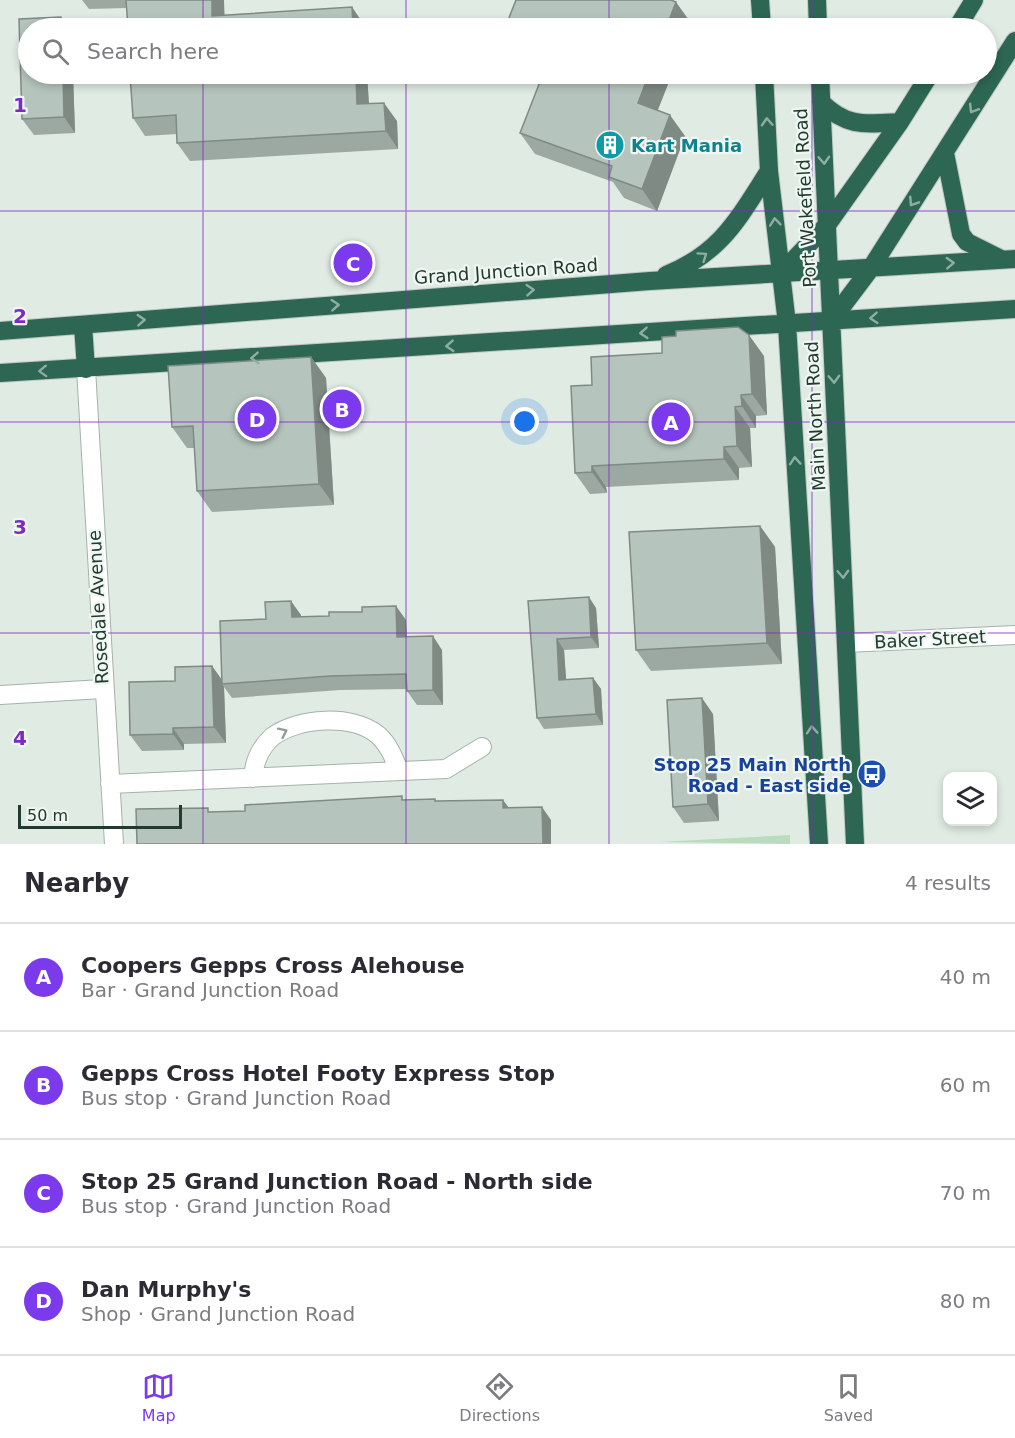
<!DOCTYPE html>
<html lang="en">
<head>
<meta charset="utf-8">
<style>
  :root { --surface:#fff; --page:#f7f7f7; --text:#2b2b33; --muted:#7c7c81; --line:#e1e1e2; --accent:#7c3aed }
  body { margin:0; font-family:"DejaVu Sans",sans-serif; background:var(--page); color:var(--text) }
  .controls { position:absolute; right:18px; bottom:18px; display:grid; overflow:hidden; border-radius:12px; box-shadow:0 3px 9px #0003 }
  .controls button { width:54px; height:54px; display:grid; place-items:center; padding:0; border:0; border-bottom:2px solid var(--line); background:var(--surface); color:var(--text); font:30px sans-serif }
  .scale { position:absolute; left:18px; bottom:15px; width:164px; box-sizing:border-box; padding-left:6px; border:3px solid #213b30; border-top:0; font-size:16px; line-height:21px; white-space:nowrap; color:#213b30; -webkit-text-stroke:4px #f0f7f3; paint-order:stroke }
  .you { position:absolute; left:525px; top:422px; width:21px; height:21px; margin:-15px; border:4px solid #fff; border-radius:50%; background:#1a73e8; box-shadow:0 0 0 9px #1a73e833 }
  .badge { display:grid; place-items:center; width:39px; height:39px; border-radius:50%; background:var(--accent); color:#fff; font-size:20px; font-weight:700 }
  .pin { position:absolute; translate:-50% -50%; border:3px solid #fff; box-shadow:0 2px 6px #0006 }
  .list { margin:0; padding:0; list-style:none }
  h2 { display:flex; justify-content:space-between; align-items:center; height:78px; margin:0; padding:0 24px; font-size:26px }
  h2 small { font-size:20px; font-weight:400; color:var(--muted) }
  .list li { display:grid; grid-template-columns:39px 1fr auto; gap:18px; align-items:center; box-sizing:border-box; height:108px; padding:0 24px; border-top:2px solid var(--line) }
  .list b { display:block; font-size:22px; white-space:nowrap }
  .list p { margin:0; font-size:20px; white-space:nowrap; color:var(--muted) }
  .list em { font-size:20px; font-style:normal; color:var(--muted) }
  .icon { flex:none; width:33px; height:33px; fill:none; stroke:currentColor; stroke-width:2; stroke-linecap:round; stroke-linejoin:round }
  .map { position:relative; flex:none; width:1015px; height:844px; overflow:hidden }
  .search { position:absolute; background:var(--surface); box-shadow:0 3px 9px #0003; left:18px; right:18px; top:18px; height:66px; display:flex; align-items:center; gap:15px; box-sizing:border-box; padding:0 21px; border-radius:33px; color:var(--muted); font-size:22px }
  .sheet { height:510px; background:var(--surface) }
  nav { display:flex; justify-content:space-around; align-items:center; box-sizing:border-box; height:84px; border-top:2px solid var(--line); background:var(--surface); font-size:16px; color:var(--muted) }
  nav a { display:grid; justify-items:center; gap:3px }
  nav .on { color:var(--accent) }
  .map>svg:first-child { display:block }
  .green { fill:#b9dcbd }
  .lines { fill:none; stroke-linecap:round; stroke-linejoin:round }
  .street-casing { stroke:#a3b3aa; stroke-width:20 }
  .highway-casing { stroke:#c1c8c5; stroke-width:20 }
  .street { stroke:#fff; stroke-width:18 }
  .highway { stroke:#2d6653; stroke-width:18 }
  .wall { fill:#9ca9a3 }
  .shaded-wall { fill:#7f8a84 }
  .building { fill:#b5c5bd; stroke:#7f8a84; stroke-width:1.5 }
  .oneway { stroke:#8eaea3 }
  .oneway2 { stroke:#909d98 }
  .grid { fill:none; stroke:#7b2cbf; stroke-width:1.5; stroke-opacity:0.55 }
  .labels { text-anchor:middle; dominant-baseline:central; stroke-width:4.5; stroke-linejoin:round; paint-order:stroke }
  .culture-label { font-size:18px; font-weight:bold; fill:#0d838f; stroke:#f0f7f3; text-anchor:start }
  .street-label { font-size:18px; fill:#213b30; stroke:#f0f7f3 }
  .transit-label { font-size:18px; font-weight:bold; fill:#164399; stroke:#f0f7f3; text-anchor:end }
  .grid-label { font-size:20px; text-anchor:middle; font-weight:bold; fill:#7b2cbf; stroke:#f0f7f3; stroke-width:4.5; stroke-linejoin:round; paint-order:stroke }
</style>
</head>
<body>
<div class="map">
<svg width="1015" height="844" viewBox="0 0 1015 844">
  <rect width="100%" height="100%" fill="#e0ebe4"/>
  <path class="green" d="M790 835V844L659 842Z"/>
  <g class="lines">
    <g class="street-casing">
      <path id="street" d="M86 369 114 844
        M846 643 1015 635
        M0 695 103 689
        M253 778C254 762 260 748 272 737 298 717 353 714 378 735 389 745 394 758 399 771
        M110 784 446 769 482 747"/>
    </g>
    <g class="highway-casing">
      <path id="highway" d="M760 0 762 28
        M817 0 818 28
        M957 28 974 0
        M764 74 769 171 787 324 819 844
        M820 74 855 844
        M821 102C847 128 866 124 900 122
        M945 153 961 234 967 242 1001 259
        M781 273 827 225 900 122 930 74
        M666 275C721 253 738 219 769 171
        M831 321 871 268 1015 41
        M83 325 86 369
        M0 331 650 281 1015 259
        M0 373 1015 309"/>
    </g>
    <use href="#street" class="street"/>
    <use href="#highway" class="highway"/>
  </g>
  <path class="wall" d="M82 0H224V15L352 7 364 25V28H128L127 8 89 9Z
    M61 17 69 28H28V74H73L75 133 34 135 22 119 19 19Z
    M130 74H367L369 104 397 121 398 149 190 161 177 143V134L145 136 133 118Z
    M543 74H672L658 110 685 136 657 211 624 198 613 182 535 154 520 133Z
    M764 356 767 415 756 416V428H750L752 467 739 468V480L606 487 607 493 590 494 575 473 592 385Z
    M311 357 326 378 334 505 212 512 197 491 195 448H187L172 427Z
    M760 526 775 547 782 664 651 671 636 650Z
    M528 601 596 608 599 648 564 650 566 680 593 678 601 689 603 725 544 729 537 718Z
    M301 615V617L406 620 407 637 442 650 443 705H417L407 691V689L340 690 232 698 224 687 226 743 184 744V750L142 751 130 735 175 681 212 666 222 680 266 619Z
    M713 714 719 821 684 823 673 807Z"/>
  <path class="shaded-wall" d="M212 0H224L225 28 212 16Z
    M676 2 691 23 689 28H666Z
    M352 7 364 25V28H353Z
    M61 17 69 28H61Z
    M63 74H73L75 133 64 117Z
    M356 74H367L370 122 357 104Z
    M649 74H672L652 124 638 103Z
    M384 103 397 121 398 149 386 131Z
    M670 115 685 136 657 211 642 189Z
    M749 335 764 356 767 415 752 394Z
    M311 357 326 378 334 505 319 484Z
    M741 395 756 416V428L742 406Z
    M735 407 750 428 752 467 737 446Z
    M724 447 739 468V480L724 459Z
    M592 466 606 487 607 493 592 472Z
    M760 526 775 547 782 664 767 643Z
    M589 597 596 608 599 648 591 637Z
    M291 601 301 615V632L292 617Z
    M396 606 406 620 407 651 397 637Z
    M433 636 442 650 443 705 433 690Z
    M557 639 564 650 567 691 559 680Z
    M212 666 224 683 222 684 224 687 226 743 214 727Z
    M593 678 601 689 603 725 596 714Z
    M702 698 713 714 719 821 708 804Z
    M173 728 184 744V750L173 734Z
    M503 800 512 812 503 808Z
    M542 807 551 820V844H543Z"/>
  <path class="building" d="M126 0H212V16L352 7 353 28H128Z
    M516 0H671L676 2 666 28H505Z
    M61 17V28H28V74H63L64 117 22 119 19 19Z
    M130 74H356L357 104 384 103 386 131 177 143 176 115 133 118Z
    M543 74H649L638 103 670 115 642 189 609 177 612 166 520 133Z
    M738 327 749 335 752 394 741 395 742 406 735 407 737 446 724 447V459L592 466V472L575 473 571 386 592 385 591 357 662 353V337L676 336V331Z
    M311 357 319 484 197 491 193 426 172 427 168 366Z
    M760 526 767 643 636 650 629 532Z
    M589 597 591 637 557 639 559 680 593 678 596 714 537 718 528 601Z
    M291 601 292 617 329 616V612H362V607L396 606 397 637 433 636V690L407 691 406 674 330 676 222 684 220 621 266 619 265 602Z
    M212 666 214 727 173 728V734L130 735 129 682 175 681V667Z
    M702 698 708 804 673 807 667 700Z
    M402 796V800L435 799V801L503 800V808L542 807 543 844H137L136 809 208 808V812L245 811V805Z"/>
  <defs><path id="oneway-chevron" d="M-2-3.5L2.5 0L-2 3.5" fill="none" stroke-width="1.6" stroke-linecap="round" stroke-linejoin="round" transform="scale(1.5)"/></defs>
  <g class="oneway">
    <use href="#oneway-chevron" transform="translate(973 109) rotate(122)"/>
    <use href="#oneway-chevron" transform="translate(767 122) rotate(-93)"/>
    <use href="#oneway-chevron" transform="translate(824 160) rotate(87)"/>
    <use href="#oneway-chevron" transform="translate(913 202) rotate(123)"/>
    <use href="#oneway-chevron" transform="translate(775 222) rotate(-96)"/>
    <use href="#oneway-chevron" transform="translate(703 256) rotate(-35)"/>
    <use href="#oneway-chevron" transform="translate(950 263) rotate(-3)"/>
    <use href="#oneway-chevron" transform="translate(530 290) rotate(-4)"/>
    <use href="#oneway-chevron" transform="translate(335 305) rotate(-4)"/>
    <use href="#oneway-chevron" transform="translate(874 318) rotate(176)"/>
    <use href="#oneway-chevron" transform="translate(141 320) rotate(-4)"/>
    <use href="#oneway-chevron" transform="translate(644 333) rotate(176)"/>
    <use href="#oneway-chevron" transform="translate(450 346) rotate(176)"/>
    <use href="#oneway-chevron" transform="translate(255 358) rotate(176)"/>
    <use href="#oneway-chevron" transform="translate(43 371) rotate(178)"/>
    <use href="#oneway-chevron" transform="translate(834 379) rotate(88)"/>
    <use href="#oneway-chevron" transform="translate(795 461) rotate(-94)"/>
    <use href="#oneway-chevron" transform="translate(843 574) rotate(88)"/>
    <use href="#oneway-chevron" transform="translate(812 730) rotate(-94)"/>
  </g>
  <use class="oneway2" href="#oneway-chevron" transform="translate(283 732) rotate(-26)"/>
  <path class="grid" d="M203 0V28M406 0V28M609 0V28M812 0V28M203 74V844M406 74V844M609 74V844M812 74V844M0 211H1015M0 422H1015M0 633H1015"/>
  <defs>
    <g id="building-disc" transform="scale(1.5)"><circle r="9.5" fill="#0f9aa8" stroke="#f0f7f3"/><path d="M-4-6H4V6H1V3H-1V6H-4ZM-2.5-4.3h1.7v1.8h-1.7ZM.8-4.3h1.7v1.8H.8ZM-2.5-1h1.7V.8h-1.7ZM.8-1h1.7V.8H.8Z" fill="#fff"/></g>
    <g id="bus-disc" transform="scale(1.5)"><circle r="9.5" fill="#1a4fb4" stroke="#f0f7f3"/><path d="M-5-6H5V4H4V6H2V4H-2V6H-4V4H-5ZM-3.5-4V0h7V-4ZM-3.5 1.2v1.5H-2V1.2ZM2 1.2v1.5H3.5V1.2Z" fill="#fff"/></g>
  </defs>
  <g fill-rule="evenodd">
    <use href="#building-disc" x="610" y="145"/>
    <use href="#bus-disc" x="872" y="774"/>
  </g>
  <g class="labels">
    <g class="culture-label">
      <text x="631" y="145">Kart Mania</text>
    </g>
    <g class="street-label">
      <text transform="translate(805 198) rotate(-93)">Port Wakefield Road</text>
      <text transform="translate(506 271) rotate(-4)">Grand Junction Road</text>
      <text transform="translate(815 416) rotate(-93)">Main North Road</text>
      <text transform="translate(98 607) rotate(-93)">Rosedale Avenue</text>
      <text transform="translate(930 639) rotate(-3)">Baker Street</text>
    </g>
    <g class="transit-label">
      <text x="851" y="764">Stop 25 Main North<tspan x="851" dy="21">Road - East side</tspan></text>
    </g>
  </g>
  <g class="grid-label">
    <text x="20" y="112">1</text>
    <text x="20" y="323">2</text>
    <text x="20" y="534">3</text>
    <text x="20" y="745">4</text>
  </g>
</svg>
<div class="controls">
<button><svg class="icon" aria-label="layers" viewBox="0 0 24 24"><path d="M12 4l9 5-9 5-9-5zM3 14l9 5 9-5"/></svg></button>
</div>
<div class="scale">50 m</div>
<div class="you"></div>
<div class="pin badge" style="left:671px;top:422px">A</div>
<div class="pin badge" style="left:342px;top:409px">B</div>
<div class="pin badge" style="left:353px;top:263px">C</div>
<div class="pin badge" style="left:257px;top:419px">D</div>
<div class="search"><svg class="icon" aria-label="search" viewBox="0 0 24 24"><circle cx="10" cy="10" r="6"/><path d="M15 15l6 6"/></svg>Search here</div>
</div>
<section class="sheet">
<h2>Nearby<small>4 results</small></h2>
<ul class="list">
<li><span class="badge">A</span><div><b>Coopers Gepps Cross Alehouse</b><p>Bar · Grand Junction Road</p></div><em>40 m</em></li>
<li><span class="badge">B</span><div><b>Gepps Cross Hotel Footy Express Stop</b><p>Bus stop · Grand Junction Road</p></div><em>60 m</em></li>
<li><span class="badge">C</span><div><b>Stop 25 Grand Junction Road - North side</b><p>Bus stop · Grand Junction Road</p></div><em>70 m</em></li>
<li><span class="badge">D</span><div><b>Dan Murphy's</b><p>Shop · Grand Junction Road</p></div><em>80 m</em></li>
</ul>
</section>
<nav>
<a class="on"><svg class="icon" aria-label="map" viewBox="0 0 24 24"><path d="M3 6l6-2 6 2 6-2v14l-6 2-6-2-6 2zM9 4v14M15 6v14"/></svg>Map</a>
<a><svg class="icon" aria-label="directions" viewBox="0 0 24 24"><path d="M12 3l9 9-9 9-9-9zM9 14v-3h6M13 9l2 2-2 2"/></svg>Directions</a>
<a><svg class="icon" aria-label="saved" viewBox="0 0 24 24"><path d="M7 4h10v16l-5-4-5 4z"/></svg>Saved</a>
</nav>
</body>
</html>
